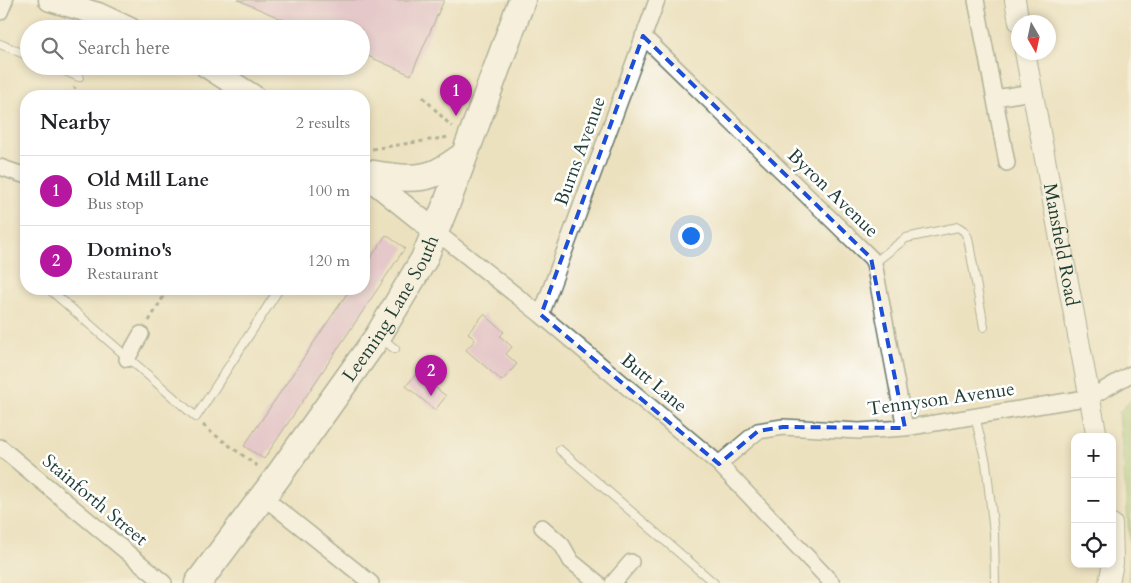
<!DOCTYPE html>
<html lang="en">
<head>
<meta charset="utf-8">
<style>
  :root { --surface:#fff; --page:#f6f6f6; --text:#202124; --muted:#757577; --line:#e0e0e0; --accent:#b5179e }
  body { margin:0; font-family:Cardo,serif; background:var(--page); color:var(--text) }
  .controls { position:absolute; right:15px; bottom:15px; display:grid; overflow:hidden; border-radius:10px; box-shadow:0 2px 8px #0003 }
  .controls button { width:45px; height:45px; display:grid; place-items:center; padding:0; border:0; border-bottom:1px solid var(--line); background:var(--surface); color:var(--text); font:25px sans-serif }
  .compass { position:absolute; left:1011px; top:15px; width:45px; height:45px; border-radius:50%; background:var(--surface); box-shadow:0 2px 8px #0003; rotate:171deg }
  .you { position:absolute; left:690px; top:235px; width:18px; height:18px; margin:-12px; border:4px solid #fff; border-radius:50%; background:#1a73e8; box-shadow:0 0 0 8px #1a73e833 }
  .badge { display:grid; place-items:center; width:32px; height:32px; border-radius:50%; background:var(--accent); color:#fff; font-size:16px; font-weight:700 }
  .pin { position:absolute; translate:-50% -41px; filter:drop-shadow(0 1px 2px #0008) }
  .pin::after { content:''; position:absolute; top:26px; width:18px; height:15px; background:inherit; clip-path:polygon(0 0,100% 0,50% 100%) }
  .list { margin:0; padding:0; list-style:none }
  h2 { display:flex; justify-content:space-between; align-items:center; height:65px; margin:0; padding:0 20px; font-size:21px }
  h2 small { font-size:16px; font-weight:400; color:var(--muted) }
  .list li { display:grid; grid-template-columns:32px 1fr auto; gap:15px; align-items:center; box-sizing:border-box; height:70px; padding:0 20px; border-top:1px solid var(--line) }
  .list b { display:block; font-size:19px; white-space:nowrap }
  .list p { margin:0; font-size:16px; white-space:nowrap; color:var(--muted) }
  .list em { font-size:16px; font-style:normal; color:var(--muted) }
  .icon { flex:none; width:28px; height:28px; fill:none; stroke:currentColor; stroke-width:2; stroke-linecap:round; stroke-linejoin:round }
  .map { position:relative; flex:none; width:1131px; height:583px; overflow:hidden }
  .search { position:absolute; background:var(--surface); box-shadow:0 2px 8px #0003; left:20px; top:20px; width:350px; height:55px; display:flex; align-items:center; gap:12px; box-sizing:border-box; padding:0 18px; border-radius:28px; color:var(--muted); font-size:19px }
  .panel { position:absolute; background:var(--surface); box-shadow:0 2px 8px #0003; left:20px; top:90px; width:350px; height:205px; border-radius:20px }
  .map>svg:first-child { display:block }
  .green { fill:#99c36f; stroke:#5c8052 }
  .building { fill:#dba8d6 }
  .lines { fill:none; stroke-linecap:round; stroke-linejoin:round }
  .lane-casing { stroke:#677665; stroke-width:10 }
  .street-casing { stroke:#677665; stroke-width:18 }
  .secondary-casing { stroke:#677665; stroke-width:22 }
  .primary-casing { stroke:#677665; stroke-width:25 }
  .highway-casing { stroke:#677665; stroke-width:29 }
  .path { stroke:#677665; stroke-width:3; stroke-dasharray:4 4; stroke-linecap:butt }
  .lane { stroke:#fff; stroke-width:8 }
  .street { stroke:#fff; stroke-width:15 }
  .secondary { stroke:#fff; stroke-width:20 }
  .primary { stroke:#fff; stroke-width:22 }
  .highway { stroke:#fff; stroke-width:26 }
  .marked { fill:none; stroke:#1d4ed8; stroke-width:4; stroke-dasharray:10 6; stroke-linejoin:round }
  .labels { text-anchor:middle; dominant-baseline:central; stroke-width:5; stroke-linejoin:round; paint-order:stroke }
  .street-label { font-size:19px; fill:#1f3d34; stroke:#fff }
</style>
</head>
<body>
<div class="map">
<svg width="1131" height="583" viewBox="0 0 1131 583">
  <rect width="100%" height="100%" fill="#fff"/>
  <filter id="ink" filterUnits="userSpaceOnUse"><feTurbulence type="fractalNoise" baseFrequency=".02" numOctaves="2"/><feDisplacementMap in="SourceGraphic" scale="10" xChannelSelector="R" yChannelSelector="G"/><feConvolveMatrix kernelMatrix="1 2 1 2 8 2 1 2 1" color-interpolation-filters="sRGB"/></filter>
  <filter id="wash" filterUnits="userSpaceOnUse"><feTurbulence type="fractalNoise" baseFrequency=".0096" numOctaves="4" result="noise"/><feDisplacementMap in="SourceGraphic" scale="20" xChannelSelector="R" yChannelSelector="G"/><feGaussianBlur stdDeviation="1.12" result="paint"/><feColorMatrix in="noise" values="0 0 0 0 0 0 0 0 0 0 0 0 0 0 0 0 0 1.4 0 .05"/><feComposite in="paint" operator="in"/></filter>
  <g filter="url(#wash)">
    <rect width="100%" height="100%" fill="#ece1bf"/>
    <path class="green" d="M1131 400V583H1128L1130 549 1119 412Z"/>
    <g id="blocks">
      <path class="building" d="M238 0H444L411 75 361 53V29H305Z
        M386 235 405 248 264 459 244 446 350 289H364V268Z
        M484 314 504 332 500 336 512 347 506 354 517 364 502 381 466 350 475 340 468 333Z
        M417 373 446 396 435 410 406 386Z"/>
    </g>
  </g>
  <g filter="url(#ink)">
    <use href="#blocks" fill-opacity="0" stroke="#677665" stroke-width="1"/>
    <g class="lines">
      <g class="lane-casing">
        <path id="lane" d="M0 44 29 56
          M54 66 79 77
          M874 263 906 238 958 227 964 231 968 238 984 327
          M49 289 196 417 279 289
          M381 338 395 349
          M975 416 986 463 994 533 995 583
          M560 450 714 583"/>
      </g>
      <g class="street-casing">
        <path id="street" d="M976 0 1007 163
          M0 12 5 0
          M643 36 871 258 874 263 905 428
          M995 98 1032 92
          M0 167 26 176
          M435 231 541 315 719 464 832 583
          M541 315 657 0
          M127 359 141 334
          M0 447 164 583
          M719 464 758 431 783 427 859 431 905 428 1091 397 1131 374
          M262 496 371 583
          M542 527 562 545 571 561 598 583
          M613 583 631 562"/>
      </g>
      <g class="secondary-casing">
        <g id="secondary">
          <path d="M1015 0 1019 22"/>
          <path id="s1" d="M1025 52 1097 437"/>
          <path d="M1109 583 1113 563 1112 524"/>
        </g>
      </g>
      <g class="primary-casing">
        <path id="primary" d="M50 0 98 14 130 29
          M206 66 253 96
          M364 174 435 231"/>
      </g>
      <g class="highway-casing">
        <g id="highway">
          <path d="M364 173C386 175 411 182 433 174 444 170 454 162 463 156"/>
          <path id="s2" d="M198 583 276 479 378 336 424 259 448 200 522 0"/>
        </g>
      </g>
      <path class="path" d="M71 96 75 87
        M423 97 452 127
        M372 149 449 137
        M149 321 168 289
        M203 425 211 432 260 468"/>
      <use href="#lane" class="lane"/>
      <use href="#street" class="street"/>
      <use href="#secondary" class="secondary"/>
      <use href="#primary" class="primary"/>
      <use href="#highway" class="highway"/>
    </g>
  </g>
  <path d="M0 0H1131V583H0ZM643 36 871 258 905 428 783 427 758 431 719 464 541 315Z" fill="#ece1bf" fill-opacity=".55" fill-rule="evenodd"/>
  <path class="marked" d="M643 36 871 258 905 428 783 427 758 431 719 464 541 315Z"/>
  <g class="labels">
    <g class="street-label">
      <text transform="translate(580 151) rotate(-70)">Burns Avenue</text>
      <text transform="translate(833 193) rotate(44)">Byron Avenue</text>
      <text stroke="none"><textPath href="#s1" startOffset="196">Mansfield Road</textPath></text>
      <text stroke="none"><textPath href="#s2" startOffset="336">Leeming Lane South</textPath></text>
      <text transform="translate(654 383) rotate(40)">Butt Lane</text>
      <text transform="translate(941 399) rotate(-8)">Tennyson Avenue</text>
      <text transform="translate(95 500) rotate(40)">Stainforth Street</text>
    </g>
  </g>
</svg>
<div class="controls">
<button>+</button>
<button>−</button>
<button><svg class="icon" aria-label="locate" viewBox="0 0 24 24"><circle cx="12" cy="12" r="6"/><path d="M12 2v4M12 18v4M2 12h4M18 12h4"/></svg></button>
</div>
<svg class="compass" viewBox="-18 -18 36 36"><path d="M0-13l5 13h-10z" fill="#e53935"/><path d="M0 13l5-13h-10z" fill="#757577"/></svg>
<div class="you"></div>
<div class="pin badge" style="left:456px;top:116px">1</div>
<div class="pin badge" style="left:431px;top:396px">2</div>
<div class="search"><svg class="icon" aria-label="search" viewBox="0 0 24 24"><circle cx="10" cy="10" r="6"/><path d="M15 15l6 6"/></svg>Search here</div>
<section class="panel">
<h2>Nearby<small>2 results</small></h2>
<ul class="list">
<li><span class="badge">1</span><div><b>Old Mill Lane</b><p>Bus stop</p></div><em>100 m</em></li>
<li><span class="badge">2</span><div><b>Domino's</b><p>Restaurant</p></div><em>120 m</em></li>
</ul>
</section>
</div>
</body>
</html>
